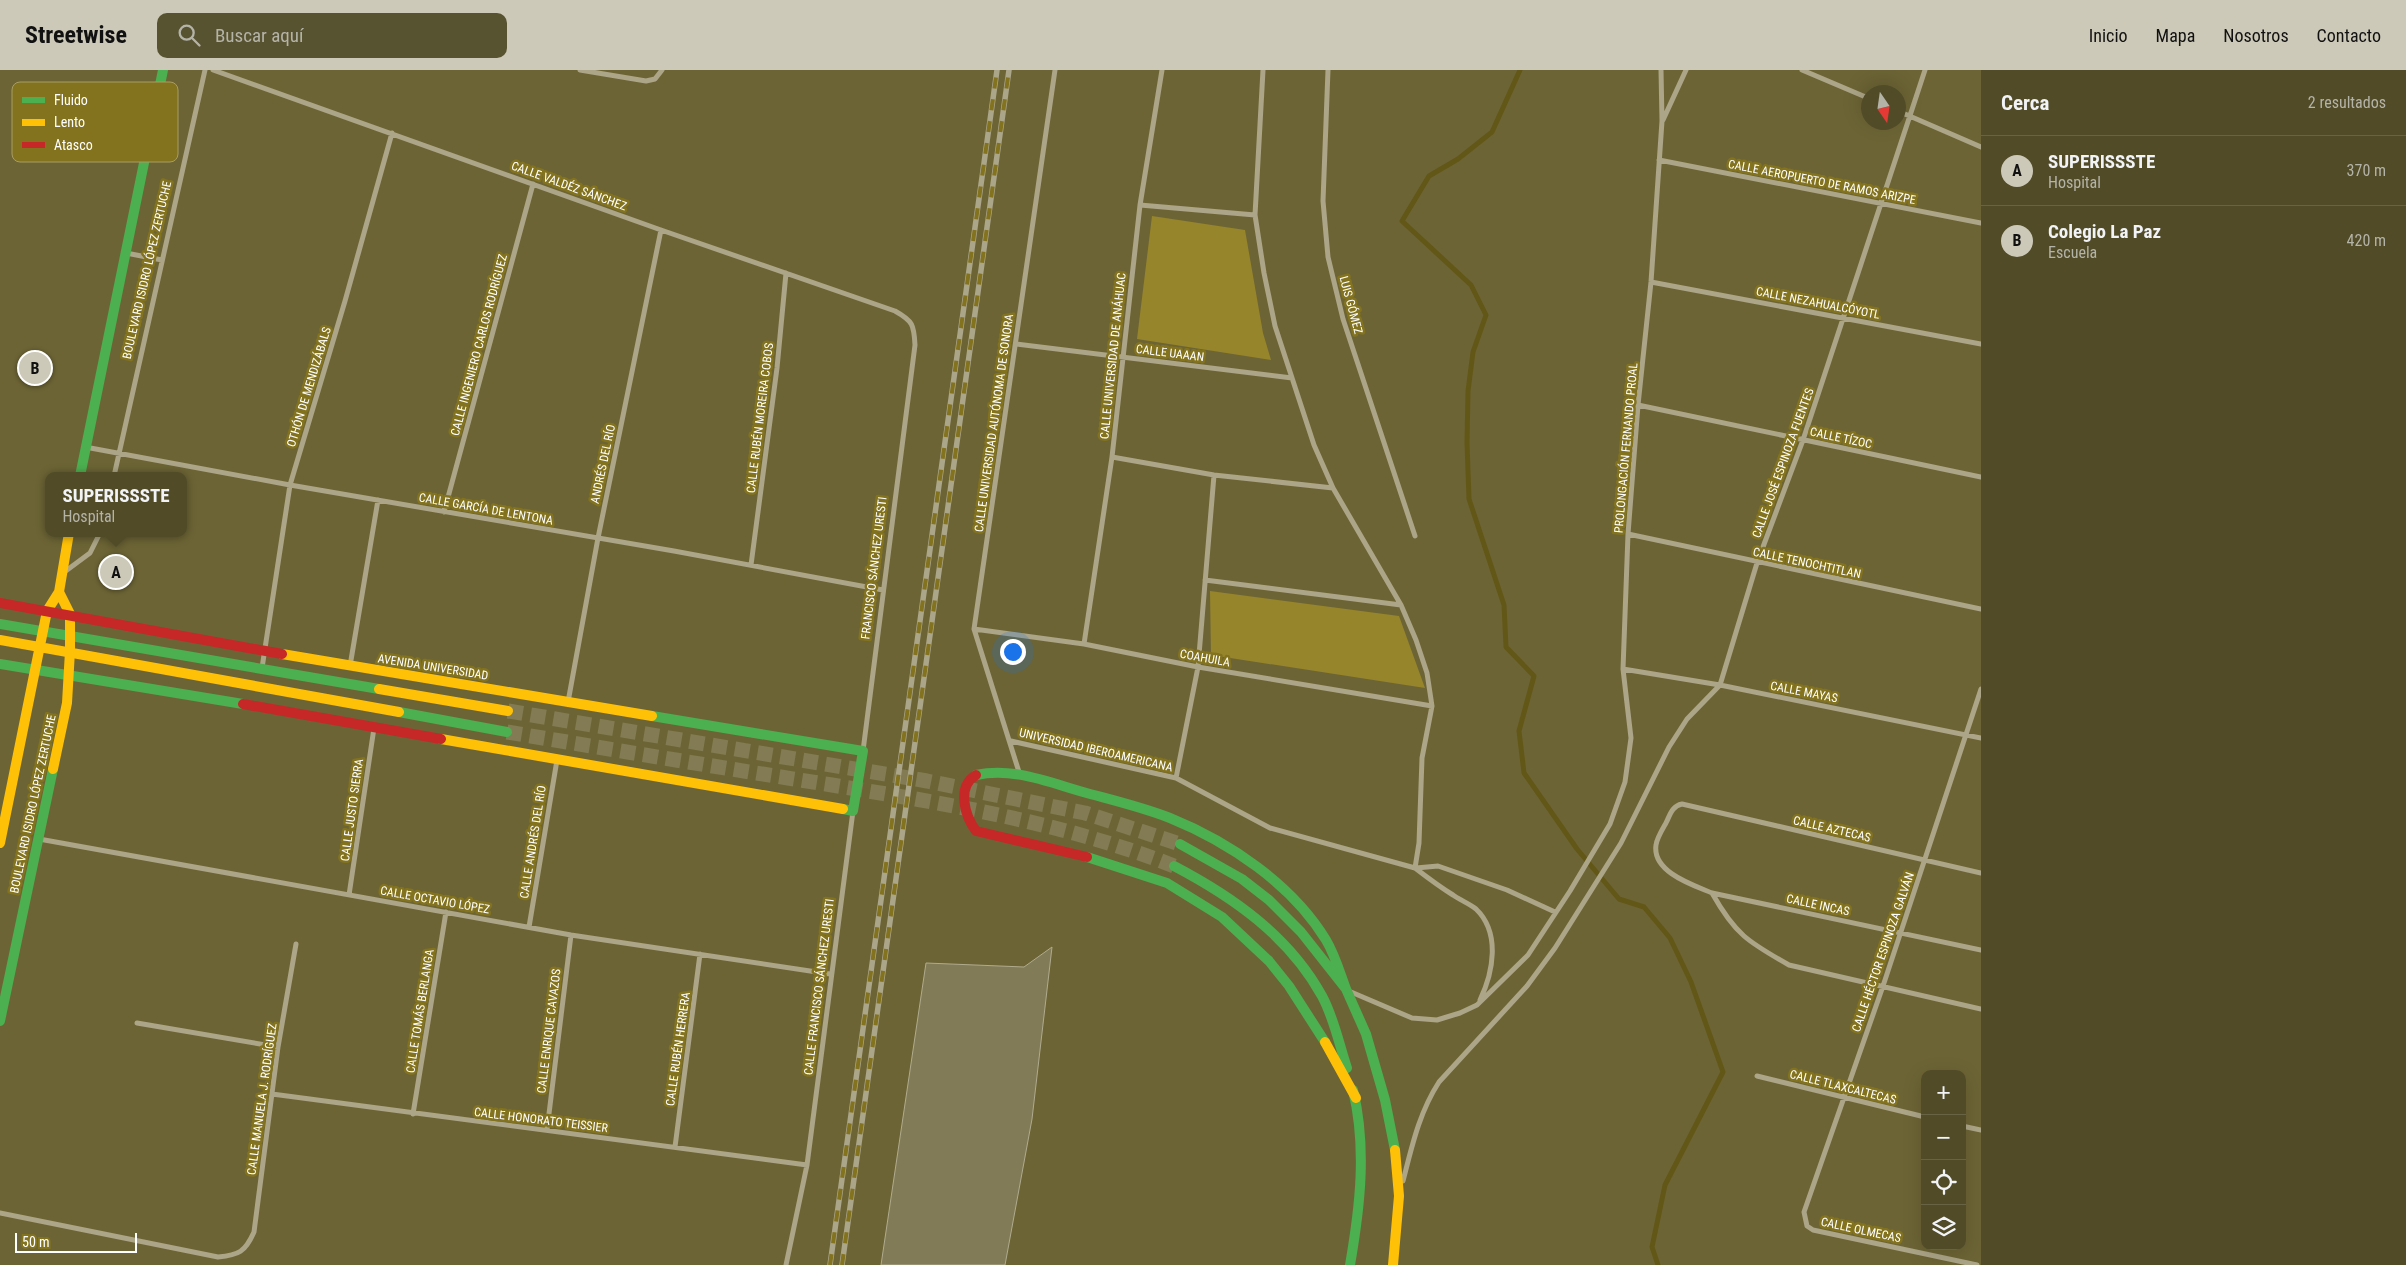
<!DOCTYPE html>
<html lang="es">
<head>
<meta charset="utf-8">
<style>
  :root { --surface:#514b28; --page:#575230; --text:#f1f3f6; --muted:#b4b3a8; --line:#676345; --accent:#ccc9b8 }
  body { margin:0; font-family:"Roboto Condensed",sans-serif; background:var(--page); color:var(--text) }
  .controls { position:absolute; right:15px; bottom:15px; display:grid; overflow:hidden; border-radius:10px; box-shadow:0 5px 20px #0002 }
  .controls button { width:45px; height:45px; display:grid; place-items:center; padding:0; border:0; border-bottom:1px solid var(--line); background:var(--surface); color:var(--text); font:25px sans-serif }
  .compass { position:absolute; left:1861px; top:15px; width:45px; height:45px; border-radius:50%; background:var(--surface); box-shadow:0 5px 20px #0002; rotate:167deg }
  .scale { position:absolute; left:15px; bottom:12px; width:122px; box-sizing:border-box; padding-left:5px; border:2px solid #fff; border-top:0; font-size:14px; line-height:18px; white-space:nowrap; color:#fff; -webkit-text-stroke:4px #83731e; paint-order:stroke }
  .you { position:absolute; left:1012px; top:581px; width:18px; height:18px; margin:-12px; border:4px solid #fff; border-radius:50%; background:#1a73e8; box-shadow:0 0 0 8px #1a73e833 }
  .badge { display:grid; place-items:center; width:32px; height:32px; border-radius:50%; background:var(--accent); color:#111; font-size:16px; font-weight:700 }
  .pin { position:absolute; translate:-50% -50%; border:2px solid #fff; box-shadow:0 1px 5px #0006 }
  .popup { position:absolute; left:45px; top:402px; width:142px; height:65px; box-sizing:border-box; display:grid; place-content:center; border-radius:10px; background:var(--surface); filter:drop-shadow(0 1px 4px #0005); font-size:16px; white-space:nowrap; color:var(--muted) }
  .popup b { font-size:19px; color:var(--text) }
  .popup::after { content:''; position:absolute; left:50%; top:100%; margin-left:-10px; border:10px solid transparent; border-top-color:var(--surface) }
  .list { margin:0; padding:0; list-style:none }
  h2 { display:flex; justify-content:space-between; align-items:center; height:65px; margin:0; padding:0 20px; font-size:21px }
  h2 small { font-size:16px; font-weight:400; color:var(--muted) }
  .list li { display:grid; grid-template-columns:32px 1fr auto; gap:15px; align-items:center; box-sizing:border-box; height:70px; padding:0 20px; border-top:1px solid var(--line) }
  .list b { display:block; font-size:19px; white-space:nowrap }
  .list p { margin:0; font-size:16px; white-space:nowrap; color:var(--muted) }
  .list em { font-size:16px; font-style:normal; color:var(--muted) }
  .icon { flex:none; width:28px; height:28px; fill:none; stroke:currentColor; stroke-width:2; stroke-linecap:round; stroke-linejoin:round }
  .map { position:relative; flex:none; width:1981px; height:1195px; overflow:hidden }
  header { display:flex; align-items:center; gap:30px; box-sizing:border-box; height:70px; padding:0 25px; background:var(--accent); color:#111 }
  header strong { font-size:24px }
  nav { display:flex; gap:28px; margin-inline-start:auto; font-size:18px }
  .search { width:350px; height:45px; background:var(--page); display:flex; align-items:center; gap:12px; box-sizing:border-box; padding:0 18px; border-radius:10px; color:var(--muted); font-size:19px }
  main { display:flex }
  aside { flex:1; background:var(--surface) }
  .map>svg:first-child { display:block }
  .green { fill:#96852b }
  .lines { fill:none; stroke-linecap:round; stroke-linejoin:round }
  .stream { stroke:#635717; stroke-width:5 }
  .building { fill:#827b58; stroke:#b0ab8e }
  .primary-tunnel { stroke:#827b53; stroke-width:15; stroke-dasharray:15 8; stroke-linecap:butt }
  .street { stroke:#aca587; stroke-width:5 }
  .fast { stroke:#4caf50; stroke-width:10 }
  .slow { stroke:#ffc107; stroke-width:10 }
  .jam { stroke:#c62828; stroke-width:10 }
  .rail-casing { stroke:#aba589; stroke-width:5.5 }
  .rail { stroke:#83731e; stroke-width:4; stroke-dasharray:11; stroke-linecap:butt }
  .labels { text-anchor:middle; dominant-baseline:central; stroke-width:5; stroke-linejoin:round; paint-order:stroke }
  .street-label { font-size:12px; fill:#fff; stroke:#83731e }
  .key { fill:#83731e; stroke:#a89d62; stroke-width:1 }
  .key-label { font-size:14px; fill:#fff }
</style>
</head>
<body>
<header>
<strong>Streetwise</strong>
<div class="search"><svg class="icon" aria-label="search" viewBox="0 0 24 24"><circle cx="10" cy="10" r="6"/><path d="M15 15l6 6"/></svg>Buscar aquí</div>
<nav><a>Inicio</a><a>Mapa</a><a>Nosotros</a><a>Contacto</a></nav>
</header>
<main>
<div class="map">
<svg width="1981" height="1195" viewBox="0 0 1981 1195">
  <rect width="100%" height="100%" fill="#6c6435"/>
  <path class="green" d="M1152 146 1245 160 1263 263 1271 290 1137 269Z
    M1210 521 1399 546 1425 618 1211 585Z"/>
  <g class="lines">
    <path class="stream" d="M1520 0 1492 62 1458 89 1429 106 1402 151 1471 215 1486 245 1473 282 1468 321 1467 373 1469 429 1504 535 1506 577 1534 606 1519 661 1524 703 1577 779 1619 829 1644 837 1670 868 1691 912 1723 1002 1665 1115 1652 1177 1658 1195"/>
  </g>
  <path class="building" d="M1052 877 1032 1049 1005 1195H881L926 893 1024 897Z"/>
  <g class="lines">
    <path class="primary-tunnel" d="M508 641 927 711 1085 743 1180 774
      M507 662C615 680 723 698 832 715 948 734 1065 753 1174 796"/>
    <path class="street" d="M213 0 661 160 895 241C913 251 914 255 915 275L863 681
      M580 0 646 11 655 9 662 0
      M1263 0 1255 145 1264 203 1275 256 1314 375 1333 418 1401 535 1416 570 1427 603 1432 636 1422 688 1419 773 1415 798
      M1328 0 1323 131 1328 187 1343 249 1415 466
      M1802 0 1868 28
      M1898 41 1981 77
      M1663 50 1686 0
      M1659 90 1981 153
      M1140 135 1255 145
      M126 183 162 190
      M1651 212 1981 274
      M1016 274 1292 308
      M1638 335 1981 407
      M85 377 290 415 674 481 883 520
      M1112 387 1214 405 1333 418
      M114 406 205 0
      M444 442 533 114
      M1628 464 1981 539
      M751 495 777 298 786 203
      M63 503 90 483 100 463
      M1205 510 1401 535
      M974 559 1084 574 1198 597 1432 636
      M1084 574 1112 387 1140 135 1162 0
      M350 596 378 430
      M262 598 290 415 345 231 392 63
      M1623 599 1720 615 1981 668
      M568 632 598 468 661 160
      M1011 671 1176 708 1270 758 1415 798C1428 808 1440 817 1453 825 1460 830 1470 834 1476 839 1501 863 1493 903 1480 930
      M1019 702 974 559 1055 0
      M1176 708 1198 597 1214 405
      M39 769 571 865 830 904
      M1416 798 1438 796 1507 820 1555 842
      M1981 803 1682 734C1672 736 1670 745 1666 753 1662 760 1657 768 1656 775 1652 802 1693 815 1712 823L1981 880
      M1712 823C1735 864 1748 872 1789 895L1981 939
      M349 825 374 658
      M529 857 557 690
      M1351 922 1412 948 1437 950 1460 943 1477 935 1528 885 1570 821 1610 754 1625 712 1631 668 1623 599 1628 464 1638 335 1651 212 1662 51 1661 0
      M137 953 278 977
      M1757 1006 1925 1047
      M272 1024 807 1095
      M413 1044 446 842
      M1962 1056 1981 1060
      M547 1060 571 865
      M675 1077 700 884
      M1403 1111C1412 1076 1419 1043 1439 1012L1527 916 1555 878 1621 773 1669 677 1687 649 1720 615 1757 493 1803 370 1925 0
      M0 1143 218 1187C239 1185 245 1182 254 1162L278 977 296 874
      M786 1195 807 1095 853 741
      M1977 1195 1813 1160 1807 1156 1804 1142 1883 916 1981 619"/>
    <path class="fast" d="M80 406 163 0
      M0 554 379 619
      M0 594 243 634
      M399 642 507 662
      M652 646 863 681 853 741 843 739
      M976 705C1013 697 1048 712 1083 722 1112 730 1142 737 1170 748 1229 772 1292 814 1326 870 1335 885 1340 903 1346 919
      M1180 774 1242 809 1269 830 1301 862 1346 919 1366 964 1385 1030 1395 1080
      M1087 787 1167 813 1222 847 1269 891 1289 916 1325 972
      M1174 796C1233 827 1289 866 1322 926 1334 948 1339 974 1347 998
      M0 951 53 699
      M1350 1195C1360 1137 1367 1078 1353 1020"/>
    <path class="slow" d="M0 570 399 642
      M282 584 652 646
      M379 619 508 641
      M441 669 843 739
      M53 699 67 633 70 581V544L59 522
      M0 773 47 541 59 522 69 463
      M1325 972 1356 1028
      M1393 1195 1399 1126 1395 1080"/>
    <path class="jam" d="M0 533 282 584
      M243 634 441 669
      M976 705C956 717 965 746 976 761L1087 787"/>
    <g class="rail-casing">
      <path id="rail" d="M830 1195 997 0
        M842 1195 1009 0"/>
    </g>
    <use href="#rail" class="rail"/>
  </g>
  <g class="labels">
    <g class="street-label">
      <text transform="translate(1822 112) rotate(11)">CALLE AEROPUERTO DE RAMOS ARIZPE</text>
      <text transform="translate(569 116) rotate(20)">CALLE VALDÉZ SÁNCHEZ</text>
      <text transform="translate(147 200) rotate(-77)">BOULEVARD ISIDRO LÓPEZ ZERTUCHE</text>
      <text transform="translate(1818 233) rotate(11)">CALLE NEZAHUALCÓYOTL</text>
      <text transform="translate(1351 235) rotate(75)">LUIS GÓMEZ</text>
      <text transform="translate(479 275) rotate(-75)">CALLE INGENIERO CARLOS RODRÍGUEZ</text>
      <text transform="translate(1170 283) rotate(7)">CALLE UAAAN</text>
      <text transform="translate(1113 286) rotate(-84)">CALLE UNIVERSIDAD DE ANÁHUAC</text>
      <text transform="translate(309 317) rotate(-73)">OTHÓN DE MENDIZÁBALS</text>
      <text transform="translate(760 348) rotate(-83)">CALLE RUBÉN MOREIRA COBOS</text>
      <text transform="translate(994 353) rotate(-82)">CALLE UNIVERSIDAD AUTÓNOMA DE SONORA</text>
      <text transform="translate(1841 368) rotate(12)">CALLE TÍZOC</text>
      <text transform="translate(1626 378) rotate(-85)">PROLONGACIÓN FERNANDO PROAL</text>
      <text transform="translate(1783 393) rotate(-70)">CALLE JOSÉ ESPINOZA FUENTES</text>
      <text transform="translate(603 394) rotate(-78)">ANDRÉS DEL RÍO</text>
      <text transform="translate(486 439) rotate(10)">CALLE GARCÍA DE LENTONA</text>
      <text transform="translate(1807 493) rotate(12)">CALLE TENOCHTITLAN</text>
      <text transform="translate(874 498) rotate(-83)">FRANCISCO SÁNCHEZ URESTI</text>
      <text transform="translate(1205 588) rotate(10)">COAHUILA</text>
      <text transform="translate(433 597) rotate(9)">AVENIDA UNIVERSIDAD</text>
      <text transform="translate(1804 622) rotate(11)">CALLE MAYAS</text>
      <text transform="translate(1096 680) rotate(13)">UNIVERSIDAD IBEROAMERICANA</text>
      <text transform="translate(33 734) rotate(-78)">BOULEVARD ISIDRO LÓPEZ ZERTUCHE</text>
      <text transform="translate(352 740) rotate(-82)">CALLE JUSTO SIERRA</text>
      <text transform="translate(1832 759) rotate(13)">CALLE AZTECAS</text>
      <text transform="translate(533 772) rotate(-81)">CALLE ANDRÉS DEL RÍO</text>
      <text transform="translate(435 830) rotate(10)">CALLE OCTAVIO LÓPEZ</text>
      <text transform="translate(1818 835) rotate(12)">CALLE INCAS</text>
      <text transform="translate(1883 882) rotate(-71)">CALLE HÉCTOR ESPINOZA GALVÁN</text>
      <text transform="translate(819 917) rotate(-83)">CALLE FRANCISCO SÁNCHEZ URESTI</text>
      <text transform="translate(420 941) rotate(-81)">CALLE TOMÁS BERLANGA</text>
      <text transform="translate(549 961) rotate(-83)">CALLE ENRIQUE CAVAZOS</text>
      <text transform="translate(678 979) rotate(-82)">CALLE RUBÉN HERRERA</text>
      <text transform="translate(1843 1017) rotate(14)">CALLE TLAXCALTECAS</text>
      <text transform="translate(262 1029) rotate(-82)">CALLE MANUELA J. RODRÍGUEZ</text>
      <text transform="translate(541 1050) rotate(7)">CALLE HONORATO TEISSIER</text>
      <text transform="translate(1861 1160) rotate(12)">CALLE OLMECAS</text>
    </g>
  </g>
  <rect x="12" y="12" width="166" height="80" rx="8" class="key"/>
  <rect x="22" y="27" width="23" height="6" fill="#4caf50"/>
  <rect x="22" y="49" width="23" height="7" fill="#ffc107"/>
  <rect x="22" y="72" width="23" height="6" fill="#c62828"/>
  <g class="key-label">
    <text x="54" y="35">Fluido</text>
    <text x="54" y="57">Lento</text>
    <text x="54" y="80">Atasco</text>
  </g>
</svg>
<div class="controls">
<button>+</button>
<button>−</button>
<button><svg class="icon" aria-label="locate" viewBox="0 0 24 24"><circle cx="12" cy="12" r="6"/><path d="M12 2v4M12 18v4M2 12h4M18 12h4"/></svg></button>
<button><svg class="icon" aria-label="layers" viewBox="0 0 24 24"><path d="M12 4l9 5-9 5-9-5zM3 14l9 5 9-5"/></svg></button>
</div>
<svg class="compass" viewBox="-18 -18 36 36"><path d="M0-13l5 13h-10z" fill="#e53935"/><path d="M0 13l5-13h-10z" fill="#b4b3a8"/></svg>
<div class="scale">50 m</div>
<div class="you"></div>
<div class="pin badge" style="left:116px;top:502px">A</div>
<div class="popup"><b>SUPERISSSTE</b>Hospital</div>
<div class="pin badge" style="left:35px;top:298px">B</div>
</div>
<aside>
<h2>Cerca<small>2 resultados</small></h2>
<ul class="list">
<li><span class="badge">A</span><div><b>SUPERISSSTE</b><p>Hospital</p></div><em>370 m</em></li>
<li><span class="badge">B</span><div><b>Colegio La Paz</b><p>Escuela</p></div><em>420 m</em></li>
</ul>
</aside>
</main>
</body>
</html>
